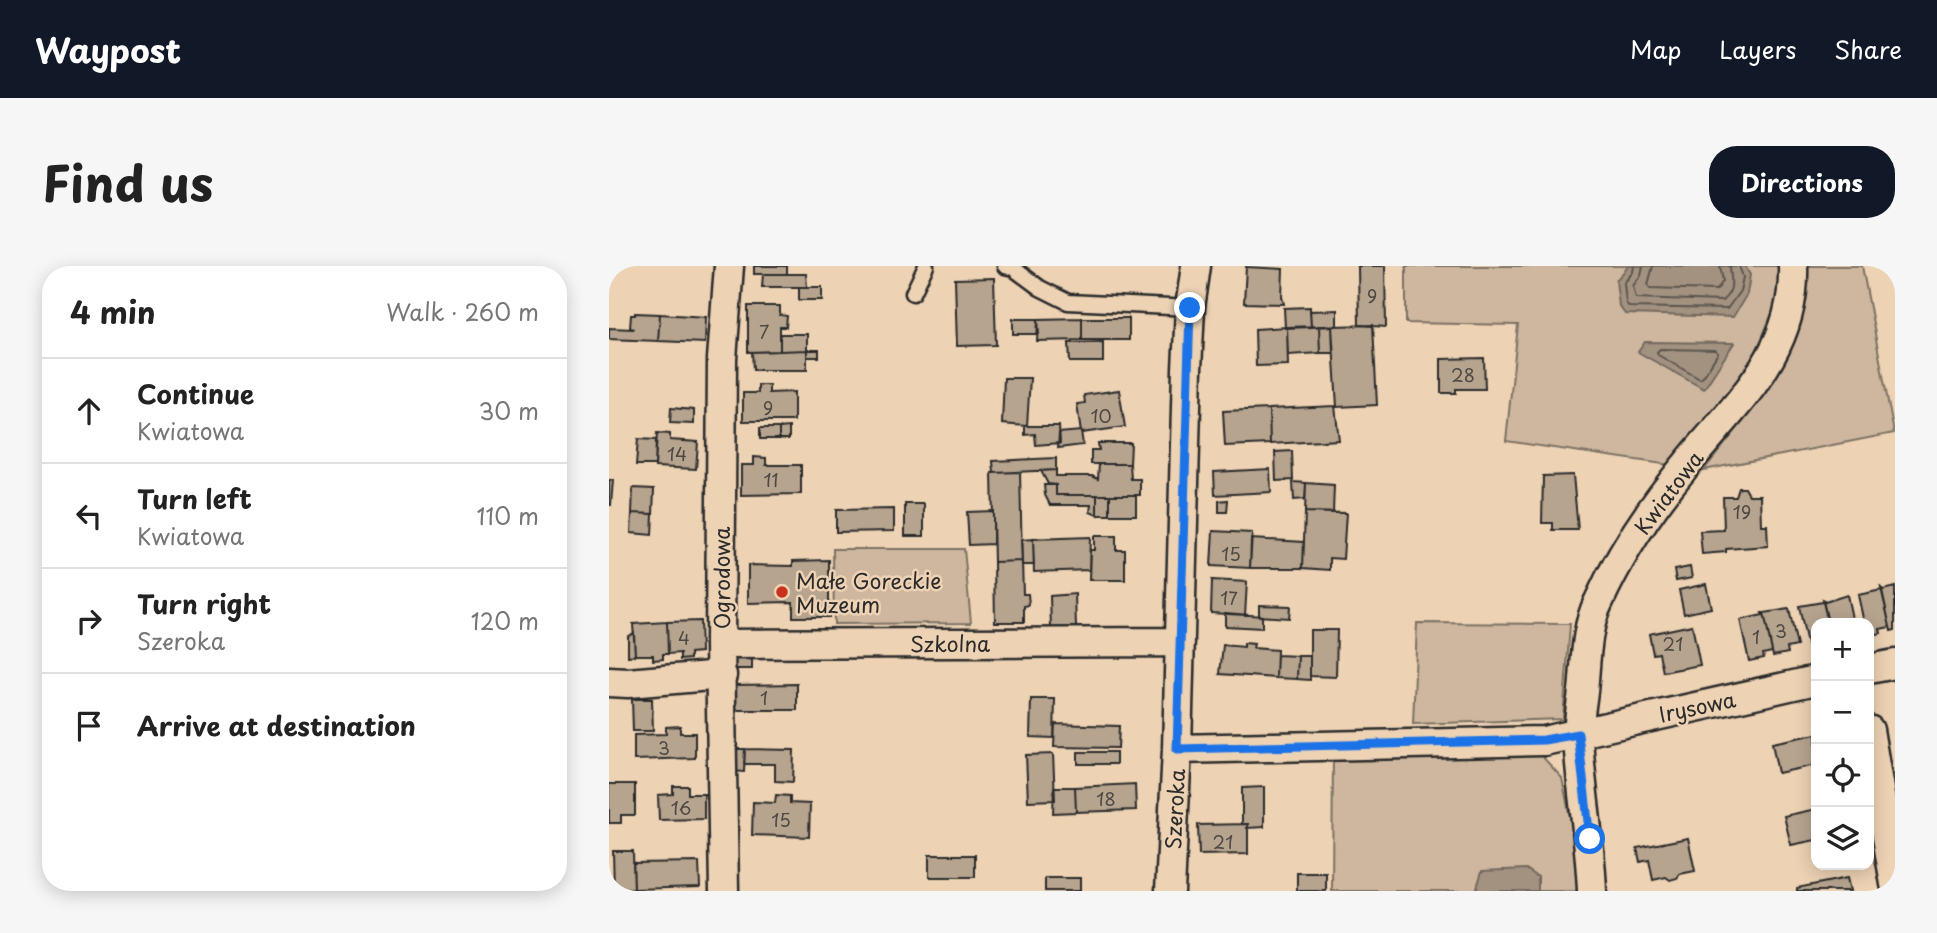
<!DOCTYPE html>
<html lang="en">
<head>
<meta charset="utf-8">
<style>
  :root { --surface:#fff; --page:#f6f6f6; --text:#222; --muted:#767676; --line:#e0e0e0; --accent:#111827 }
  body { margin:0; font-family:"Playpen Sans",sans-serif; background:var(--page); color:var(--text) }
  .controls { position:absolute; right:21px; bottom:21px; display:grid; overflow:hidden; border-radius:14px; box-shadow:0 4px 18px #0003 }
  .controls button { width:63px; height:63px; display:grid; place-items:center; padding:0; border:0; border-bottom:2px solid var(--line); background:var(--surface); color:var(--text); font:35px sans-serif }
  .stop { position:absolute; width:21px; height:21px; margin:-16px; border:5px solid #1a73e8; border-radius:50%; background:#fff }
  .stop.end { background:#1a73e8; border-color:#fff; box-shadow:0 2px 7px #0008 }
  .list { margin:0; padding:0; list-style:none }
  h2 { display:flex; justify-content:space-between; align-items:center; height:91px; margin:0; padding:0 28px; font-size:30px }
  h2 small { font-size:23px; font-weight:400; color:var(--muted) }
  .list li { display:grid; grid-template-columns:46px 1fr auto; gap:21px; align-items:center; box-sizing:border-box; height:105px; padding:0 28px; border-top:2px solid var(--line) }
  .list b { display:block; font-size:26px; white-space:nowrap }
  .list p { margin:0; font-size:23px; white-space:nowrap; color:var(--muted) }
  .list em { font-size:23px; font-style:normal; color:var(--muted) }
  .icon { flex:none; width:38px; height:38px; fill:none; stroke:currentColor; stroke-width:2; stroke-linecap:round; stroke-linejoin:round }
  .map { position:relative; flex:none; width:1286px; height:625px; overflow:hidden; border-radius:28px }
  header { display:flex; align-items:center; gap:42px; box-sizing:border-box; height:98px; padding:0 35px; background:var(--accent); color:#fff }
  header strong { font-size:33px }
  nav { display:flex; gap:38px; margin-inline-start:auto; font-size:24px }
  .intro { display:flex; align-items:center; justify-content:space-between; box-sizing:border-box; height:168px; padding:0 42px }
  h1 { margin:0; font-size:49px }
  .button { padding:18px 32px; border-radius:28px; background:var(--accent); color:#fff; font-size:24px; font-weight:700 }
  main { display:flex; gap:42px; padding:0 42px }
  aside { flex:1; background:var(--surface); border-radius:28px; box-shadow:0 4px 18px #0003 }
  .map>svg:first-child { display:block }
  .green { fill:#ceb79e; stroke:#7c7164; stroke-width:2 }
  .water { fill:#a39280; stroke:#73695e; stroke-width:2 }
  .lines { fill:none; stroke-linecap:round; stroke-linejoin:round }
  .shore { stroke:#5b544d; stroke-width:2 }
  .building { fill:#b7a48f; stroke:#2b2b2b; stroke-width:2 }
  .service-casing { stroke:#2b2b2b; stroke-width:19 }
  .minor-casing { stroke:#2b2b2b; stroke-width:33 }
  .service { stroke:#edd2b4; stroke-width:14 }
  .minor { stroke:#edd2b4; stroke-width:28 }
  .route { stroke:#1a73e8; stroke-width:9 }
  .poi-dot { fill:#c8321e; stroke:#edd2b4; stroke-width:2.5 }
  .labels { text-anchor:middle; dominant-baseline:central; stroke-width:5; stroke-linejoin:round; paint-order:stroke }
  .number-label { font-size:18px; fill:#4e4944 }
  .street-label { font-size:21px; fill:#2b2b2b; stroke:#edd2b4 }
  .poi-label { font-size:21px; fill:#2b2b2b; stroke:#edd2b4; text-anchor:start }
</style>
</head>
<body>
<header>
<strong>Waypost</strong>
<nav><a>Map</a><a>Layers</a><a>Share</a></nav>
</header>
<div class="intro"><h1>Find us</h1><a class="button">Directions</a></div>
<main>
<aside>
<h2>4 min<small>Walk · 260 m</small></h2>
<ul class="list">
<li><svg class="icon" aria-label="ahead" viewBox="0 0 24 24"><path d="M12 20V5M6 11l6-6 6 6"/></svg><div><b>Continue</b><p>Kwiatowa</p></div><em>30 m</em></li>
<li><svg class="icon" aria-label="left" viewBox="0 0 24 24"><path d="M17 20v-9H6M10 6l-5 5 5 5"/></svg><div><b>Turn left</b><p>Kwiatowa</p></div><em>110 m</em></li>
<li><svg class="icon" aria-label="right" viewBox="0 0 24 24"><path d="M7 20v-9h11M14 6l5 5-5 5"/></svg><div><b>Turn right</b><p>Szeroka</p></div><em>120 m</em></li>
<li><svg class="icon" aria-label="arrive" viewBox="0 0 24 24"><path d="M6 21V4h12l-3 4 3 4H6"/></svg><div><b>Arrive at destination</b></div></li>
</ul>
</aside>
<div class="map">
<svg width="1286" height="625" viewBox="0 0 1286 625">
  <rect width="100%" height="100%" fill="#edd2b4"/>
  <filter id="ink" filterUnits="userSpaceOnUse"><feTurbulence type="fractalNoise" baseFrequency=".0143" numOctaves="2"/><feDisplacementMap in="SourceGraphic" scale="14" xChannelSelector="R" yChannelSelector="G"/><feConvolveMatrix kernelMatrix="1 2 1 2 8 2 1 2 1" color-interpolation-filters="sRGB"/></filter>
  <g filter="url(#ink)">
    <path class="green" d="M797 0H1172L1173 24 1131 124 1061 199 897 175 909 59 797 57Z
      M1194 0H1253L1285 167 1095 204 1147 139 1190 63Z
      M224 283H355L362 357 225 358Z
      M808 357 961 358 954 453 804 458Z
      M930 487 953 512 963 561 970 625H929V611L867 625H723L724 490Z"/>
    <path class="water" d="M1020 0H1136L1141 9 1138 28 1124 51 1016 48 1010 40 1007 14Z
      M1036 76 1125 77 1095 123 1029 86Z
      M917 603 929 611V625H867L873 605Z"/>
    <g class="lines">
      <path class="shore" d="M1025 0 1024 6 1015 17 1017 37 1020 41 1118 43 1131 25 1134 11 1130 0
        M1034 0 1032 9 1024 20 1027 32 1113 35C1126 24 1122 15 1121 0
        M1044 0 1039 19 1041 22 1108 24 1114 15 1111 0
        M1051 83 1106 84 1109 87 1094 111 1091 113 1049 89 1048 86Z"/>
    </g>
    <path class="building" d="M145 0H178V8H145Z
      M749 0H776L777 61 750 59Z
      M637 1 674 3 673 31 675 38 635 37Z
      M154 8H197L198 21H153Z
      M385 12 387 79 348 80 346 13Z
      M190 21H213V34H190Z
      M139 40H171V49L178 50 177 61H171V85L139 86Z
      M701 41 702 61 676 62 675 42Z
      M728 44V60L702 61 701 45Z
      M26 47 51 48 49 75 0 73V62L25 63 21 62 22 49H26Z
      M51 48 97 51 96 77 49 75Z
      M473 52H520V74H473Z
      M473 52V74L428 75 429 53Z
      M404 53H429L430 68H404Z
      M764 59 768 139 728 141 723 60Z
      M710 60 711 87 679 89 678 61Z
      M710 60H723L724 87H711Z
      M678 61 679 99 647 100 646 63Z
      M171 68H198V84L171 85Z
      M494 76V96H461L460 77Z
      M198 84V104H144L143 86Z
      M198 84H210V91H198Z
      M875 92 876 123H847V127H832V93Z
      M395 112H421L418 160 393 158Z
      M149 119H160V127L185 126V155H134V127H149Z
      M510 124 516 161 472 167 468 138 476 137 475 129Z
      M726 140 730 174 661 178 660 143Z
      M62 142 85 144V158L61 157Z
      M660 143 661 178 616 180 614 145Z
      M416 160H450L451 177 427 179 426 168 416 169Z
      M180 161V173H170V162Z
      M151 162H170V173H151Z
      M472 165 474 179 449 182 450 167Z
      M48 167 61 168V174L89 176 87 203 46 201Z
      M29 173 47 174 46 199H27Z
      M489 177H522L521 198H482V184H490Z
      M683 185 684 214 667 215 666 186Z
      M145 191 157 192V199H192V228L132 229V199H145Z
      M447 192V204L385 207 384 195Z
      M490 198H521L522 213H531V229H447V219L439 218 432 205 447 204V210H483L489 213Z
      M661 203 662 226 606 229 605 206Z
      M411 206 413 295 385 296 383 207Z
      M964 209 969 264H944V257H933L934 210Z
      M0 214H4L2 239H0Z
      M684 216 697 217 696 233 685 234Z
      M697 217 725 219 724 247 696 246Z
      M435 219H447V229H488V249L481 246 482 239H441L436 229Z
      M24 222 45 223 44 248 23 247Z
      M1130 222H1136L1140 229H1151L1152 259H1158L1159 280 1117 283V286L1093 288 1091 265 1115 264 1114 231H1127Z
      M488 229H501V249H488Z
      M501 229H527V249H501Z
      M619 234 618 246H610V235Z
      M296 238H315V270H296Z
      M285 243V265L227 266V244Z
      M384 245V278L360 279 358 246Z
      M696 246 737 247 734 293 721 292V304L694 302Z
      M23 247 44 248 43 269 22 267Z
      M604 265 643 267 641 302 602 300Z
      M485 270H507V284H516V314H480L481 284H485Z
      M481 271 480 304 425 306 424 273Z
      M424 273 425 299H413L412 274Z
      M642 273 695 276 694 302H641Z
      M220 294V351H184V336L139 337V299L184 300V295Z
      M413 295 414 328H419L420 339 415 340V356H386L385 296Z
      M1081 301 1083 312 1067 315 1065 304Z
      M603 314 638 316 636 349 602 347Z
      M1097 318 1102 342 1075 348 1070 324Z
      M1286 321V364L1282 365 1272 322 1274 324Z
      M1273 324 1281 361 1271 363 1272 367 1260 370V357H1255L1249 329Z
      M466 328 467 361 442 362 441 330Z
      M1238 329 1244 357H1219L1214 334 1216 336Z
      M1214 336 1219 357H1207V381L1199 383 1190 340Z
      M650 339 681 340 680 352 650 350Z
      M1180 343 1188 380 1178 382 1179 387 1164 390 1155 347Z
      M616 347 653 350V362L616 360Z
      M1153 347H1155L1163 386 1154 388 1155 392 1140 395 1131 354 1154 349Z
      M91 355 92 386 81 387V393L71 394V387L59 388 58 356Z
      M58 356 59 388H54V393L44 394V389H26L24 358Z
      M1083 359 1091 399 1054 406 1050 387 1044 388 1040 368Z
      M701 364H728L727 411 701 410Z
      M25 367 26 389 19 390V370Z
      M635 377 645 378 644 382 668 384 667 412 611 408 614 379 635 381Z
      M122 388H143V403H122Z
      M668 389 689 390 688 413 667 412Z
      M689 390H701V414L688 413Z
      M188 418V444H122V419Z
      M23 433H43L44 465H24Z
      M422 433H446L445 472 421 471Z
      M446 458 510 460 509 482 445 481Z
      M71 460V467H86V492L25 494V469L57 468V461Z
      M1207 468V499L1169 507 1163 477Z
      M121 483H136L135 506 122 505Z
      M136 483 185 484 184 516 166 515V498H135Z
      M469 486H507V498H469Z
      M444 488 446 534 419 535 417 489Z
      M0 518H26V549H12V557H0Z
      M526 518 527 544 467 546 466 521Z
      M64 520H79V528H95V553L50 554 49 529 64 528Z
      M445 521H466L467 546 444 547Z
      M655 521V561L638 562 639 558H633V522Z
      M167 529 181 530V537L201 538 200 571 143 569 144 536 166 537Z
      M1207 543V574L1182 579 1175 550Z
      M639 558V588L590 589 589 559Z
      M1079 572 1086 605 1071 608 1068 612 1061 614 1057 611 1044 614 1040 594 1031 596 1028 582Z
      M4 585H24L25 623H5Z
      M320 589H366V611H320Z
      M90 596 91 621 25 623 24 597Z
      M688 607H717V625H688Z
      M436 612H471V625H436Z
      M1238 612 1241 625H1188V622Z"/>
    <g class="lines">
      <g class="service-casing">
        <path id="service" d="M396 0 404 2 431 22 459 36 581 42
          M304 27 317 0"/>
      </g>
      <g class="minor-casing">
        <path id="minor" d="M111 378 571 376
          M1260 403 1286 398
          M0 416 19 417 113 409
          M1260 464 1286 618
          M568 483 935 475 1207 414
          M115 625 111 378 113 93 120 0
          M561 625 568 483 578 103 581 42 587 0
          M983 625C981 574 972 524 969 472 969 453 974 433 975 414 977 390 978 359 989 337 1011 288 1043 240 1077 199 1127 137 1187 87 1184 0"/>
      </g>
      <use href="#service" class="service"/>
      <use href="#minor" class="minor"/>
    </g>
  </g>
  <g class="lines" filter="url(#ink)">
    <path class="route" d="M581 42 568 483 935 474 969 468 981 573"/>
  </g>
  <circle class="poi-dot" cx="173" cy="326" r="7"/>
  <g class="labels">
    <g class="number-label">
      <text x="763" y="29">9</text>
      <text x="155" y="65">7</text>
      <text x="854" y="108">28</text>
      <text x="159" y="141">9</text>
      <text x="492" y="149">10</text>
      <text x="68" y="187">14</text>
      <text x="162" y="213">11</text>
      <text x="1133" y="245">19</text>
      <text x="622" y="287">15</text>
      <text x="620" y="331">17</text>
      <text x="1172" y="364">3</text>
      <text x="1147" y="370">1</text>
      <text x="75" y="371">4</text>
      <text x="1064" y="377">21</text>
      <text x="155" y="431">1</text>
      <text x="55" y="481">3</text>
      <text x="497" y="532">18</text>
      <text x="72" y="541">16</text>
      <text x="172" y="553">15</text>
      <text x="614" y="575">21</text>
    </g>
    <g class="street-label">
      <text transform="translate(1059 226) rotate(-53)">Kwiatowa</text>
      <text transform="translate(112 312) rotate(-90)">Ogrodowa</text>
      <text x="341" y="377">Szkolna</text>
      <text transform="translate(1088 440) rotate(-12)">Irysowa</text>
      <text transform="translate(565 543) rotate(-87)">Szeroka</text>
    </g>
    <g class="poi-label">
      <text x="187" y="314">Małe Goreckie<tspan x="187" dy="24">Muzeum</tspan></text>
    </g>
  </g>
</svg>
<div class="controls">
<button>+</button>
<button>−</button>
<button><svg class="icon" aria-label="locate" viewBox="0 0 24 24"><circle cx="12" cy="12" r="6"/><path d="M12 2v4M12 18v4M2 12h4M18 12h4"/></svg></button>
<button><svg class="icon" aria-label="layers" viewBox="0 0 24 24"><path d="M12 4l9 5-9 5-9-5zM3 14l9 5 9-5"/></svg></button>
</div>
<div class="stop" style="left:981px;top:573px"></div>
<div class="stop end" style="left:581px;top:42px"></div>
</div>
</main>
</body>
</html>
